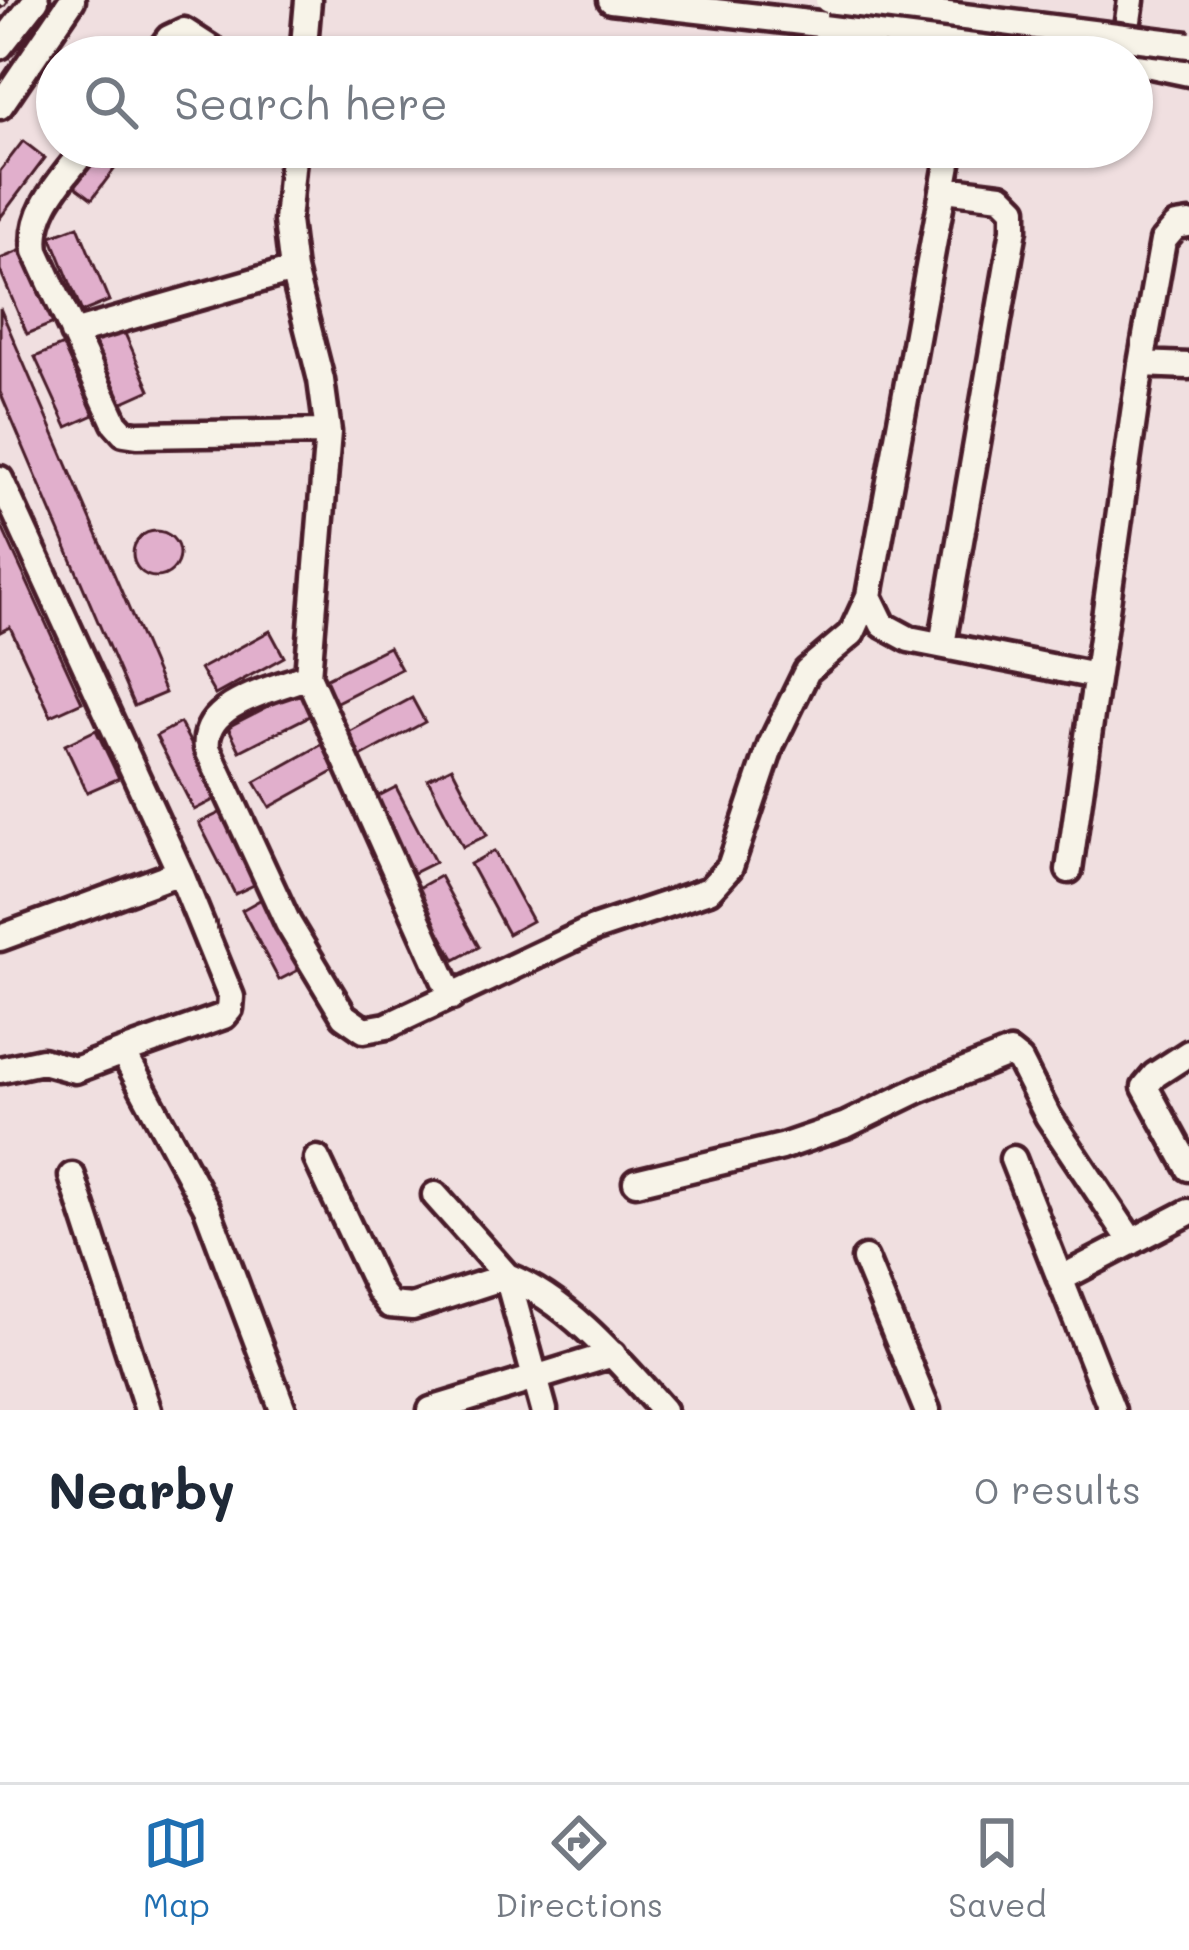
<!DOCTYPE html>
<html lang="en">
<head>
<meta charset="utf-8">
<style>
  :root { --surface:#fff; --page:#f6f6f7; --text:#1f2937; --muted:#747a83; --line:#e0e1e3; --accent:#1f6fb2 }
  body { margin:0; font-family:Mali,sans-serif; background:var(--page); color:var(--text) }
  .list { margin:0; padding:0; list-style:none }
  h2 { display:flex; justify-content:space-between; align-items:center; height:156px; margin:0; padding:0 48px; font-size:51px }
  h2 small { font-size:39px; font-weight:400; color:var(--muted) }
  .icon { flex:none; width:66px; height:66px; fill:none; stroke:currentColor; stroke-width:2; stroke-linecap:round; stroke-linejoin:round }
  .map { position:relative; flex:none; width:1189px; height:1410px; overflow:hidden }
  .search { position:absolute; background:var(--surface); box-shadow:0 3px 9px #0004; left:36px; right:36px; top:36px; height:132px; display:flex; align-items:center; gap:30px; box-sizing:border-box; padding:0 42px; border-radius:66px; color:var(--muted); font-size:45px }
  .sheet { height:372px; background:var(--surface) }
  nav { display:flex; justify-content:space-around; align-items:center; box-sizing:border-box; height:168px; border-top:3px solid var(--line); background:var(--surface); font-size:33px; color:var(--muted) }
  nav a { display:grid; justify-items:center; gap:6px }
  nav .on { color:var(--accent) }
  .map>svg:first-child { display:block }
  .building { fill:#e1afcc; stroke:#4a1f2b; stroke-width:3 }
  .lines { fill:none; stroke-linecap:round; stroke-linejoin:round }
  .minor-casing { stroke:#4a1f2b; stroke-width:33 }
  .minor { stroke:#f7f3e8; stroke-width:24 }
  .rail-casing { stroke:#4a1f2b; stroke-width:12 }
  .rail { stroke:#f7f3e8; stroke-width:8; stroke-dasharray:22; stroke-linecap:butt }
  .minor-bridge-casing { stroke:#4a1f2b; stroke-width:33; stroke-linecap:butt }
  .minor-bridge { stroke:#f7f3e8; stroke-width:24 }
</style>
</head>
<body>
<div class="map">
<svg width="1189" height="1410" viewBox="0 0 1189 1410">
  <rect width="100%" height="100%" fill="#f0dfe0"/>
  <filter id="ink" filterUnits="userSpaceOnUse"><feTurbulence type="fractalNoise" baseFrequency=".00833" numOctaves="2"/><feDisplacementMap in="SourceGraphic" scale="24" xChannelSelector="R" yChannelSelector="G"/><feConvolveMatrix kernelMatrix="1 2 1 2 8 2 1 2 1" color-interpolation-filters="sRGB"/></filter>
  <g filter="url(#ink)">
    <path class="building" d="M180 38 202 55 201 57H165Z
      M23 141 45 158 0 218V171Z
      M94 147H131L92 199 68 181Z
      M78 226 109 301 82 312 51 236Z
      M24 249 54 323 27 334 0 270V259Z
      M0 308 165 693 134 706 0 392Z
      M119 320 150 390 121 403 90 332Z
      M63 345 94 415 67 427 35 357Z
      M0 523 82 702 51 716 10 627 0 632Z
      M133 554a23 23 0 1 1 46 0a23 23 0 1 1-46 0Z
      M270 631 284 657 215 695 200 669Z
      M389 647 401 669 327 707 315 684Z
      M300 690 313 714 240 751 228 727Z
      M412 698 425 722 355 760 341 736Z
      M180 723 219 797 194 810 156 736Z
      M96 730 119 778 87 792 65 745Z
      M330 740 344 766 270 807 255 782Z
      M452 767 487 835 463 847 428 779Z
      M396 787 435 862 409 875 371 800Z
      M224 811 260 882 235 894 199 823Z
      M494 851 532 921 508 934 470 864Z
      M440 876 479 947 455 960 415 890Z
      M267 896 304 967 279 980 242 910Z"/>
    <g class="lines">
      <g class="minor-casing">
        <path id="minor" d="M611 0 1104 57
          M0 46 36 0
          M1123 55 1131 0
          M155 57 169 38 184 31 224 57
          M303 57 308 0
          M1132 61 1189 73
          M0 106 72 0
          M87 147C63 179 30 209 36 251L115 423 124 433 137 435 328 432
          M294 147 287 221 293 270 321 380 328 432 308 676 452 997
          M951 147 869 596 883 625 909 639 1096 676
          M73 333 293 270
          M1141 364 1189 366
          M0 479 180 872 231 997 230 1009 224 1016 123 1052 207 1208 283 1410
          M942 645 1014 229V209L1001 196 945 189
          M308 676C275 689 201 703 207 748L288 923 344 1016 364 1030 387 1026 593 929 709 890 730 867 771 745 807 671 852 633 869 596
          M1069 870 1141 364 1163 241 1176 226 1189 224
          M0 938 180 872
          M1189 1053 1155 1075 1145 1087 1189 1168
          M0 1070 42 1061 75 1070 123 1052
          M317 1159 379 1291 390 1305 412 1307 507 1276C569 1301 619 1361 663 1410
          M1013 1159 1112 1410
          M72 1176 148 1410
          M636 1182 782 1147 846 1125 918 1090 1010 1053 1020 1061 1048 1116 1132 1242
          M435 1195 507 1276 544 1410
          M865 1259 927 1410
          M1060 1279 1189 1212
          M431 1410 613 1354"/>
      </g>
      <use href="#minor" class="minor"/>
      <g class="rail-casing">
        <path id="rail" d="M0 4 3 0"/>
      </g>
      <use href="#rail" class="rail"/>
      <g class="minor-bridge-casing">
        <path id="minor-bridge" d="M828 0 1189 45"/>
      </g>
      <use href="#minor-bridge" class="minor-bridge"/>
    </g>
  </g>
</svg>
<div class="search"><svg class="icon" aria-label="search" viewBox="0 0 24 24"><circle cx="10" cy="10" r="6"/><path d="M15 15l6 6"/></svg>Search here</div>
</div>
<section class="sheet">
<h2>Nearby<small>0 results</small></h2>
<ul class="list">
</ul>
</section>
<nav>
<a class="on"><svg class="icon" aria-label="map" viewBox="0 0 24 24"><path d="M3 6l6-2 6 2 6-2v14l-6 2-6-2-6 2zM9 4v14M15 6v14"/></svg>Map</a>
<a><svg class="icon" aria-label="directions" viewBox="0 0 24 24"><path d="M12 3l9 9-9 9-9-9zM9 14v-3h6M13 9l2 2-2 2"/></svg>Directions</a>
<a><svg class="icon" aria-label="saved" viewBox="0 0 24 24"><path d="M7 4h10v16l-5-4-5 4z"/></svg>Saved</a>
</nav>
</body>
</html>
